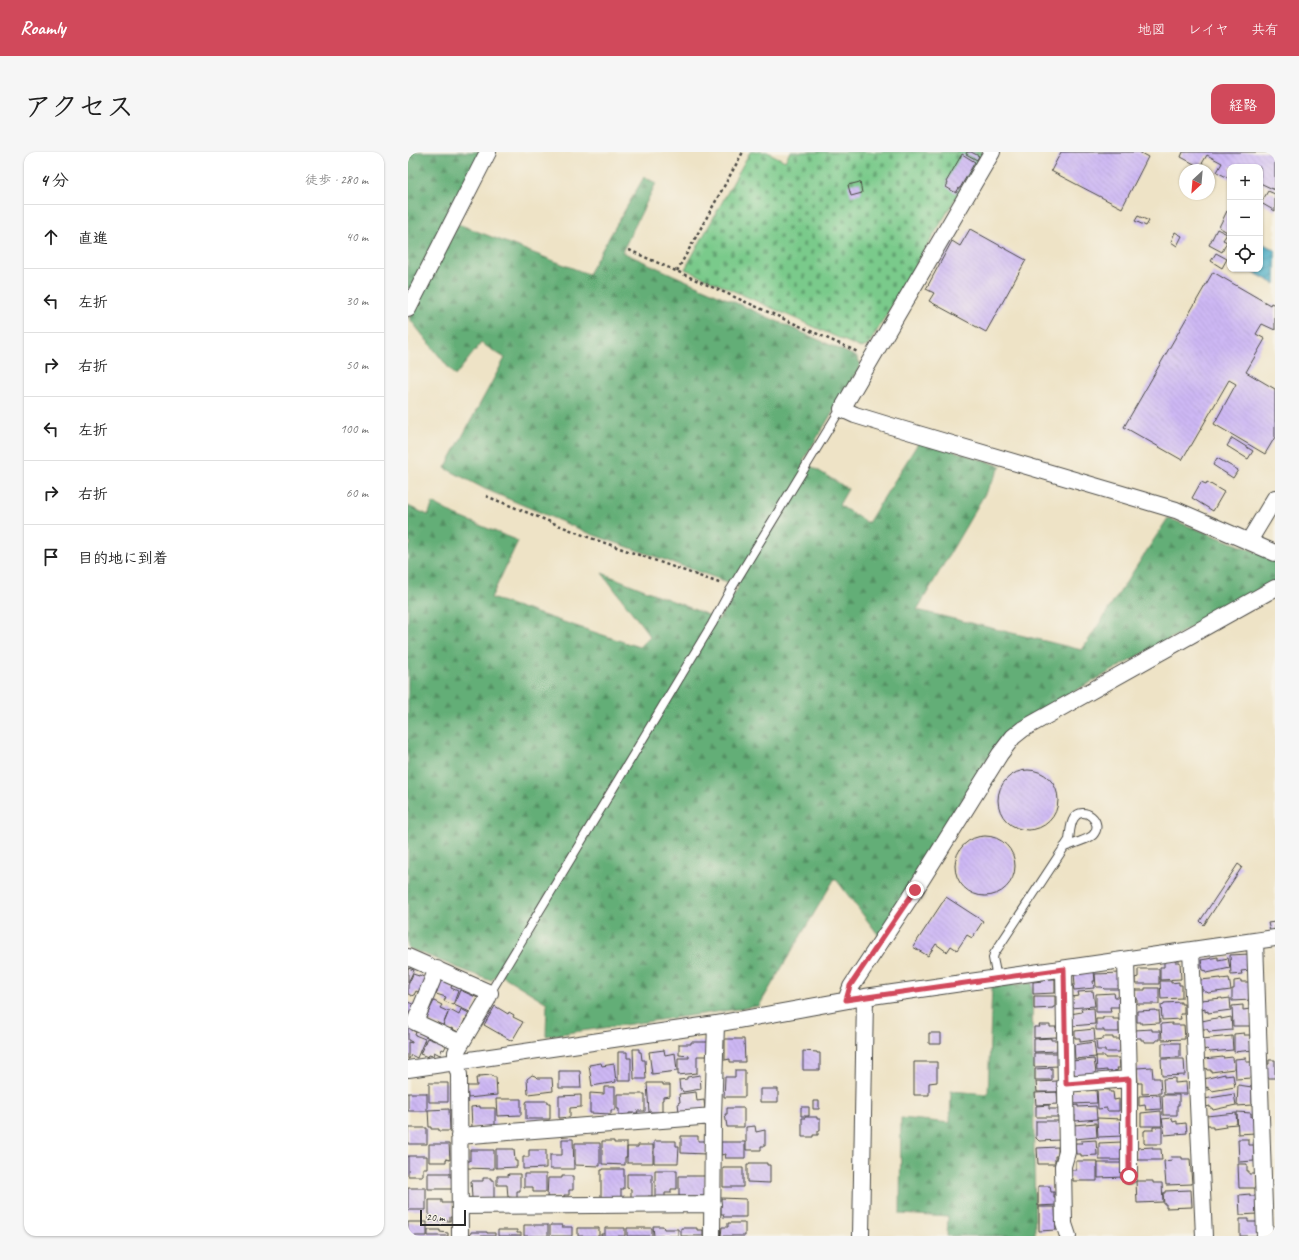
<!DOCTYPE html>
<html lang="ja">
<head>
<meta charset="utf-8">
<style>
  :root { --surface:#fff; --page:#f6f6f6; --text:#222; --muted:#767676; --line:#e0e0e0; --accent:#d1495b }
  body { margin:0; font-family:Caveat,"Klee One",sans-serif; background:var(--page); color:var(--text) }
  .controls { position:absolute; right:12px; top:12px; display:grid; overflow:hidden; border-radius:8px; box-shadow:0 1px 3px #0004 }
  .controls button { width:36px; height:36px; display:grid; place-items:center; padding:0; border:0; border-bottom:1px solid var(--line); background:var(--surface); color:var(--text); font:20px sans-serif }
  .compass { position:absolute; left:771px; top:12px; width:36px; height:36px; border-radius:50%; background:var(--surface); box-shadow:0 1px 3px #0004; rotate:206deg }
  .scale { position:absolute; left:12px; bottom:10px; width:46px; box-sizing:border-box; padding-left:4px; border:2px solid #2b2b2b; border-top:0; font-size:11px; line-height:14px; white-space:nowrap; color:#2b2b2b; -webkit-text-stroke:3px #f7f3e8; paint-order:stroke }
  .stop { position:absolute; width:12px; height:12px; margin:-9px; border:3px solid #d1495b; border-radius:50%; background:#fff }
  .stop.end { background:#d1495b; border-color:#fff; box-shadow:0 1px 4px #0008 }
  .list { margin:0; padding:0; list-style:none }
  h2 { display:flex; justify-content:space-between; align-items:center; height:52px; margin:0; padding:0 16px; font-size:17px }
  h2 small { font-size:13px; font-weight:400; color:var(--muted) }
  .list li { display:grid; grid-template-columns:26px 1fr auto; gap:12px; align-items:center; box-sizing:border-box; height:64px; padding:0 16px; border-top:1px solid var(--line) }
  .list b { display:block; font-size:15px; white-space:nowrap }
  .list em { font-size:13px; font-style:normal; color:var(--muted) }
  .icon { flex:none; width:22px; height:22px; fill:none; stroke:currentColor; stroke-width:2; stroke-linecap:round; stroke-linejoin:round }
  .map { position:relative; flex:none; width:867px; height:1084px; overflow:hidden; border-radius:12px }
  header { display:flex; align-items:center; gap:24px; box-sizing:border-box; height:56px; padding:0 20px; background:var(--accent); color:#fff }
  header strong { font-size:19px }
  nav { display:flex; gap:22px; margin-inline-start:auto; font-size:14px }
  .intro { display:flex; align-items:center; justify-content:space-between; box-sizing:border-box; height:96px; padding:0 24px }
  h1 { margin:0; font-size:28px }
  .button { padding:10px 18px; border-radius:12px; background:var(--accent); color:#fff; font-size:14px; font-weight:700 }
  main { display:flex; gap:24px; padding:0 24px }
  aside { flex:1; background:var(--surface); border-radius:12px; box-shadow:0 1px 3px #0004 }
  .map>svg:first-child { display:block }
  .forest { fill:url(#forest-firs); stroke:#476c51 }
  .cemetery { fill:url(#cemetery-stones); stroke:#527a5b }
  .water { fill:url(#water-waves); stroke:#386a78 }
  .building { fill:url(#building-back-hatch) }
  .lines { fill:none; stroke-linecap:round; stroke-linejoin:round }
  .lane-casing { stroke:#484742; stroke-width:10 }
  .street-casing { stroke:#484742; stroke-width:18 }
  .path { stroke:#484742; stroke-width:2.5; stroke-dasharray:3 3; stroke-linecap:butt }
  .lane { stroke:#fff; stroke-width:8 }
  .street { stroke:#fff; stroke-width:16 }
  .route { stroke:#d1495b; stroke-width:5 }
</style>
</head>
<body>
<header>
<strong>Roamly</strong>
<nav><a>地図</a><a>レイヤ</a><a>共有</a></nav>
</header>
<div class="intro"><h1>アクセス</h1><a class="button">経路</a></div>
<main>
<aside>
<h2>4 分<small>徒歩 · 280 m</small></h2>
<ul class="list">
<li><svg class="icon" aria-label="ahead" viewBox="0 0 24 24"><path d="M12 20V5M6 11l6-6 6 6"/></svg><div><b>直進</b></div><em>40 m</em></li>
<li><svg class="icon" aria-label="left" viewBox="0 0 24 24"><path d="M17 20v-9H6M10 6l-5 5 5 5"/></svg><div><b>左折</b></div><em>30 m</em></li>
<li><svg class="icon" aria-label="right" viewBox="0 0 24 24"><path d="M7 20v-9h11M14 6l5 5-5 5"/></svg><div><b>右折</b></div><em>50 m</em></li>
<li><svg class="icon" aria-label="left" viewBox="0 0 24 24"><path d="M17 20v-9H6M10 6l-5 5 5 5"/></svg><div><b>左折</b></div><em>100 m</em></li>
<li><svg class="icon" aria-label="right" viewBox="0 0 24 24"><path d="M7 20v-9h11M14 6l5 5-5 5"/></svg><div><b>右折</b></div><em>60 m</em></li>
<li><svg class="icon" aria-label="arrive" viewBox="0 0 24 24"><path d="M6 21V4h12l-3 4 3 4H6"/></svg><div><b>目的地に到着</b></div></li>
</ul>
</aside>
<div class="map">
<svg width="867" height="1084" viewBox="0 0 867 1084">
  <defs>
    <pattern id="forest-firs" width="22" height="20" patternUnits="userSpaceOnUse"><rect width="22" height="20" fill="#63ae77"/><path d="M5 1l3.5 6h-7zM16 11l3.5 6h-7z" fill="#528e62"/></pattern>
    <pattern id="cemetery-stones" width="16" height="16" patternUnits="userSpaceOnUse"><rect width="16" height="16" fill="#7aca8b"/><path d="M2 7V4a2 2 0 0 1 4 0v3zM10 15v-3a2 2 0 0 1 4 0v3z" fill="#64a472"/></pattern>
    <pattern id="water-waves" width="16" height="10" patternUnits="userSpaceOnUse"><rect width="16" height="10" fill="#44aac4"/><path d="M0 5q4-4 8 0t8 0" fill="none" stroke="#398b9f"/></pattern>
    <pattern id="building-back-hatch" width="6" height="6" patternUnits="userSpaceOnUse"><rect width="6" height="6" fill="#cdb8f4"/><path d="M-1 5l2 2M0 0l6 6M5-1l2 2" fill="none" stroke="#b09ed1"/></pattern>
  </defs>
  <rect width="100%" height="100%" fill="#f7f3e8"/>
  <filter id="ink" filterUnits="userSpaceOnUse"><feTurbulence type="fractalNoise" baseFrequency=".025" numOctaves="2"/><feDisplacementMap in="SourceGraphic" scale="8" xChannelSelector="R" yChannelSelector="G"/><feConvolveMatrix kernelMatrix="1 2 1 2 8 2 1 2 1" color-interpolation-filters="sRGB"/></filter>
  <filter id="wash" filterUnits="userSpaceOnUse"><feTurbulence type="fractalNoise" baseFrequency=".012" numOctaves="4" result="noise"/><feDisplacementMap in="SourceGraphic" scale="16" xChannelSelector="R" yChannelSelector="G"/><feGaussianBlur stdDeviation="0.9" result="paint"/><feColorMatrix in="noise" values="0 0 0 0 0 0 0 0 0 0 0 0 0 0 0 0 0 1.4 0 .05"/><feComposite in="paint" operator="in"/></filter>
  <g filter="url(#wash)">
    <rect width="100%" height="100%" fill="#eee3c6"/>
    <path class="forest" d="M0 0H74L0 145Z
      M236 25 248 31 214 100 449 205 453 213 395 309 440 337 431 353 460 371 512 288 593 314 509 458 674 498 760 366 867 407V429L607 572 587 595 472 785 427 726 351 854 138 884 139 851 90 821 83 829 0 796V397L3 391 0 389V354L20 363 25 351 47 363 110 389 83 446 231 495 242 484 194 421 300 463 310 468 331 434 183 382 77 337 37 316 97 206 73 191 47 224 1 166 50 72 180 122Z
      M624 831 627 1084H539L540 1065 492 1062 493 966 542 971 543 939 580 942 584 834Z"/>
    <path class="cemetery" d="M342 0H359L377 9 382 0H575L460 194 453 196 277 117Z"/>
    <path class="water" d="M852 90 867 98V132L839 117H852Z"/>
    <g id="blocks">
      <path class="building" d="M559 0H563L571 4 569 8 558 2Z
        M653 0H731L740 5 714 56 643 19Z
        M775 0H861L867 3V38L852 31V15H822V27L809 20 814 11 799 3 792 15 773 5Z
        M554 2 567 10 552 36H551L548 41 538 35 540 31 538 30Z
        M452 30 454 41 443 44 440 33Z
        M860 39 867 42V59L853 51Z
        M819 59 822 61V74L819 80 811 75Z
        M730 64 741 69 738 74 727 69Z
        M562 77 618 108 578 180 521 149 526 141 518 137 544 89 552 94Z
        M809 77 819 82 815 88 819 90 814 100 801 93Z
        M767 80 774 84 769 94 763 90Z
        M808 101 819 107 814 116 803 109Z
        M805 120 862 153 863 151 867 153V178L854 172 848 182 857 187 838 220 867 237V285L857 302 806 272 828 232 821 228 783 294H782L774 308 716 275Z
        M824 286 845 299 840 307 819 294Z
        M809 306 830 318 825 326 805 313Z
        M793 330 798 332 799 330 816 340 805 359 784 346Z
        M590 648a30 30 0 1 1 60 0a30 30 0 1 1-60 0Z
        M547 714a30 30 0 1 1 60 0a30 30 0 1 1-60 0Z
        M830 712 834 715 796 773 792 769Z
        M538 745 575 769 564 786 559 783 549 798 543 794 539 800 528 792 520 804 505 795Z
        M867 770V778L862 779 860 771Z
        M841 802 842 818 833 819 834 822 823 823 822 803Z
        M810 805V808L820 806 822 816 799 821V819L795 818 793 808Z
        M767 808V810H772L773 827 752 828V815H756V809Z
        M0 816 6 818 0 831Z
        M730 817H751V832H727V826L730 825Z
        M686 819 687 829H685L686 836 666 838 665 833H667L666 821Z
        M712 821 713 833H710L711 837H696L694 835H688L687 822Z
        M5 822 11 824V823L21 827 14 842 8 839 6 843H5L4 844 0 842V833Z
        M813 826V827L821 826 823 838 800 841 799 840H797L796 838H794L792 828Z
        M635 827H647V841L625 842V830L635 829Z
        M33 828 44 832 43 836 50 839 45 853 36 849 38 845 28 842Z
        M833 828V830H842L843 848 824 849V837H826V829Z
        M752 829H763V831L771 830V833H774V846L753 847Z
        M737 836H751V852H729V847H726V838H737Z
        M52 838 70 846 64 861 46 853Z
        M685 839 687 854 663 856V845L671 844 670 840Z
        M706 841 707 845H711V855H702L703 860H688V842Z
        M626 844H647V855H645V856L626 857Z
        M814 846V847L822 846 823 858 800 861V859L797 860V857L794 858 793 848Z
        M26 849 34 853 32 856 41 860 42 858 51 863 53 857 63 862 61 869 57 867 52 881 43 876 41 879 34 876 40 861 34 875 17 867Z
        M0 850 9 854 3 867 0 866Z
        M773 850V852H776V862H772L773 867 754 868 753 853 756 852V851Z
        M835 853V858L842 857 843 874H825L824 854Z
        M87 854 100 862 101 860 106 863 105 865 115 870 104 889 76 873Z
        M686 856 687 872 664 874 662 862 674 860 673 857Z
        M748 858V859H751L752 871 733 872V870H729V859Z
        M695 865H705V867H711V880H696V878H688V867H695Z
        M813 865V867L823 865 824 878 801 880 799 877H795L794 869Z
        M764 871V873H776L777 887 754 888 753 872Z
        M0 873 5 876 4 878 8 880 7 883 17 887 9 906 3 903 1 907H0V890L4 891V890L0 888Z
        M631 873H642V875H648L649 885 626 886V875H632Z
        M686 877 687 888 672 890V886H667V879Z
        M744 877V879H752V888H748V890H736V888H733V886H727V878Z
        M521 881H533V892H521Z
        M836 881V883H842V890H845V898L826 900V882Z
        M824 884 825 898 802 900 799 897 796 898 794 887Z
        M695 885H705V887H712V900H697V898H689L688 888 695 887Z
        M19 886 27 889 28 886 39 892 36 898 34 897 32 903 26 900 25 904 21 903 20 905 12 902Z
        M643 886V888H649V899L626 900V887Z
        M317 887H336L337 910H322V907L317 908Z
        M283 890H300V904H289V921L270 923V906H281V904L271 903V892H283Z
        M686 890 688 905 667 907 666 893Z
        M754 891H772V905L754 906Z
        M225 897H231V900H233L234 908H237L238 927H226Z
        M256 898 257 903 267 901 269 919 244 922 241 900Z
        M395 899 409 900V901H412V918H395Z
        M210 900H219V906H223V929H210Z
        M626 901H650L651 914 626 915Z
        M688 904H697V906H711L712 916H709L710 918 706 919V920H699V918L689 919Z
        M815 905V906L825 905 826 917 803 920V918H799L798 916 796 917 795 907Z
        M838 906V910H844V926L828 927 827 907Z
        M686 907 688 921 666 924V921L664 922 663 909Z
        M753 907H776L777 923 754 924Z
        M861 908H867V926H857V913L861 912Z
        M506 910H529V930L521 931V943H506Z
        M193 911 194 914 206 912 208 930 184 934 181 913Z
        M744 915 745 926H752L753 941 734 942V931H730L729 916Z
        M644 916V928H627V917Z
        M327 918H337V945H316L317 925H327Z
        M151 919H172L173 936H151Z
        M817 922V924L825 923 827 935 804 939 803 937 800 938V935L798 936 796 927Z
        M84 923 85 925H88L89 943 60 946 59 934H69L68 926H71V924Z
        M124 923 127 924 129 926H144L145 939 120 942 119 927Z
        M292 923 293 937 275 940 274 938H272L271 928 279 927V925Z
        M767 926V931L778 930 779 942H756L755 927Z
        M650 929V940H629L628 930Z
        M21 931H40V950H21Z
        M239 931H255V933H262V944L255 945V948H254V960H241Z
        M830 933 844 935V953L829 954Z
        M196 935H207V958H203V962L182 961V941L196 942Z
        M352 937H370V950H352Z
        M689 937 702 938V940H705L706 948 711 947V959H699V956L690 957Z
        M688 938 689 951 664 952 663 939Z
        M288 940 289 949 296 948 297 957 271 960 270 951 272 950 271 942Z
        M649 940 650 952 628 953 627 941Z
        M0 941H19V959H0Z
        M209 942H237V959H229L230 961H221V963H211V957H209Z
        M826 942 828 953 805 958 804 956H802V954L798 955 796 947Z
        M173 943V955L162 956V965L151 966V944Z
        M752 943 753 957 738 958 737 953 731 954V944Z
        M754 943H771V953H769V963H755Z
        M88 947H113V963L89 964Z
        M119 949H140V951H142V967H118V951Z
        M405 949H411V957H405Z
        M641 953V957H651V965H628V954Z
        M670 953V955L688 954 689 967 667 969V963H665L664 954Z
        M72 954V956H87V975H64L63 955Z
        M393 955H401V964H393Z
        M319 956H336V975H319L317 962H319Z
        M41 957 42 979H31V977H23V975H21L20 958Z
        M753 959 754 974H733V961Z
        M829 960 843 961V965H846L847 981 830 982Z
        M828 961 829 972 817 973 818 975 805 977V975H802V973H799L798 964Z
        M397 965H409V967H412V979H410V983H405V985H394V966H397Z
        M689 966 714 967 715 984 690 985Z
        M764 966 765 970 769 969V972L778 971 779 981 757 983 754 967Z
        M628 969H651L652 988 631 989 628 986Z
        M688 971 689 985 667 987 666 973Z
        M347 974 348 980 357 978V994H353V998H338V975Z
        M745 975H754V992H737L736 991V979H737V978H745Z
        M0 976H19V992H0Z
        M273 984H290V989H298V1002L273 1001Z
        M154 987H165L166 1017H142V1003H154Z
        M830 987H840V993H846V1009L831 1010Z
        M688 988 689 1003 673 1004V1002H668L667 991H674L673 989Z
        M194 989H206V991H219V1005H217V1013L194 1012Z
        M246 989H268V994H271L270 1011H246Z
        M313 990H337V1006H317L318 1002 313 1003Z
        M714 990V1008H691V991Z
        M167 991H192V1014L167 1013Z
        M21 992H41L42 1008 38 1007V1010H21Z
        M230 993H245V1011H219V995H230Z
        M650 995V1004H647V1012H630L629 996Z
        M745 995V997H753L754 1008H729L728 996Z
        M88 997H106L107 1009H109V1015L88 1016Z
        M62 998H86V1017L59 1016V1009H62Z
        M121 998H138V1016L115 1017V1005H121Z
        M0 1004H19V1016H15V1024H0Z
        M763 1005H774V1007H782L784 1032 758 1033 756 1009 764 1008Z
        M668 1009H689V1029H665V1026H662V1018H668Z
        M341 1011H359V1013H362V1031L339 1030V1013H341Z
        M690 1011H714L715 1025 690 1026Z
        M830 1012H839V1019H841V1022H847L848 1036H831Z
        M315 1016H335V1035H315Z
        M195 1017H216V1037H213V1045H206V1047H193V1018H195Z
        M247 1018H269V1037H263V1041H257V1045H247Z
        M20 1021H42V1025H44V1037H20Z
        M100 1022H112V1039H109V1046L100 1045 99 1033H89V1024H101Z
        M116 1022H138V1040H125V1035H116Z
        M219 1022H244V1044H240V1046H223V1037L219 1036Z
        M154 1024H165V1038H161V1043H156V1045H139L140 1026H154Z
        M271 1024H297V1044H271Z
        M75 1026H83V1028H86V1046H64L63 1029H75Z
        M728 1029H745V1031H754L755 1050 729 1051Z
        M630 1034H642L643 1040H646V1045H649V1053L630 1054Z
        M0 1036H18V1058H0Z
        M783 1038 784 1055 758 1056V1052H756L755 1041H757V1039Z
        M842 1042V1044H850L849 1062 832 1063 831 1043Z
        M313 1046 338 1047V1065H315L316 1062H313Z
        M21 1048H34V1051H44V1065H42V1069H21Z
        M631 1055H647L648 1078 631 1079Z
        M832 1067H840V1070H849V1084H832Z
        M0 1070H19V1084H0Z
        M320 1071H337V1084H313L314 1075H320Z
        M116 1073H140V1084H116Z
        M142 1073H154V1075H164V1084H142Z
        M245 1074H255L256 1077H270V1084H246Z
        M170 1076H191V1084H170Z
        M197 1076H217V1084H193V1082H197Z
        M219 1076H244V1084H219Z
        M273 1076H289V1078H295V1084H273Z
        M20 1078H32V1080L40 1081V1084H20Z
        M90 1078H109V1081H113V1084H90Z
        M63 1080H79V1081H87V1084H62Z"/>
    </g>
  </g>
  <g filter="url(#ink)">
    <use href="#blocks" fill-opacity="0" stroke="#484742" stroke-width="1"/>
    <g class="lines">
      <g class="lane-casing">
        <path id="lane" d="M589 826 585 806 586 802 661 688C662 681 662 672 666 666 675 652 697 670 685 683 681 687 662 693 656 695
          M82 841 304 472 323 437 429 263 434 257"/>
      </g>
      <g class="street-casing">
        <path id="street" d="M584 0 434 257 447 263 483 274 768 358 867 401
          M0 157 80 0
          M841 389 867 346
          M847 789 857 1084
          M783 798 796 1084
          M0 805 82 841 79 848 48 900V910L51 923 52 1084
          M718 808 721 927V1024
          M29 817 7 870 53 891
          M656 817 659 1000 655 1014 656 1072 660 1084
          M438 848 443 835 507 738 592 602 605 585 615 577 867 436
          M0 917 308 872 457 845 867 786
          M657 932 721 927
          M51 984 305 964
          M52 1054 305 1052
          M304 1084 305 964 308 872
          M453 1084 457 845"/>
      </g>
      <path class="path" d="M221 98 450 200
        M269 119 335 0
        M78 344 180 385 314 432"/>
      <use href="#lane" class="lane"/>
      <use href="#street" class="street"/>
    </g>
  </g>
  <g class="lines" filter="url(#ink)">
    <path class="route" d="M507 738 442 834 438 848 656 817 658 932 721 927V1024"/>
  </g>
</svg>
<div class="controls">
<button>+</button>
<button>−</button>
<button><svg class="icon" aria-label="locate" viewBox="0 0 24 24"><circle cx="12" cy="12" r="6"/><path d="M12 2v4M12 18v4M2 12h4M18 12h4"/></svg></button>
</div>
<svg class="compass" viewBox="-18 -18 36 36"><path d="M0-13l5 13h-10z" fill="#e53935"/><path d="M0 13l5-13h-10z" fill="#767676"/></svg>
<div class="scale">20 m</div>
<div class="stop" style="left:721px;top:1024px"></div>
<div class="stop end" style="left:507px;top:738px"></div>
</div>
</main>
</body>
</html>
